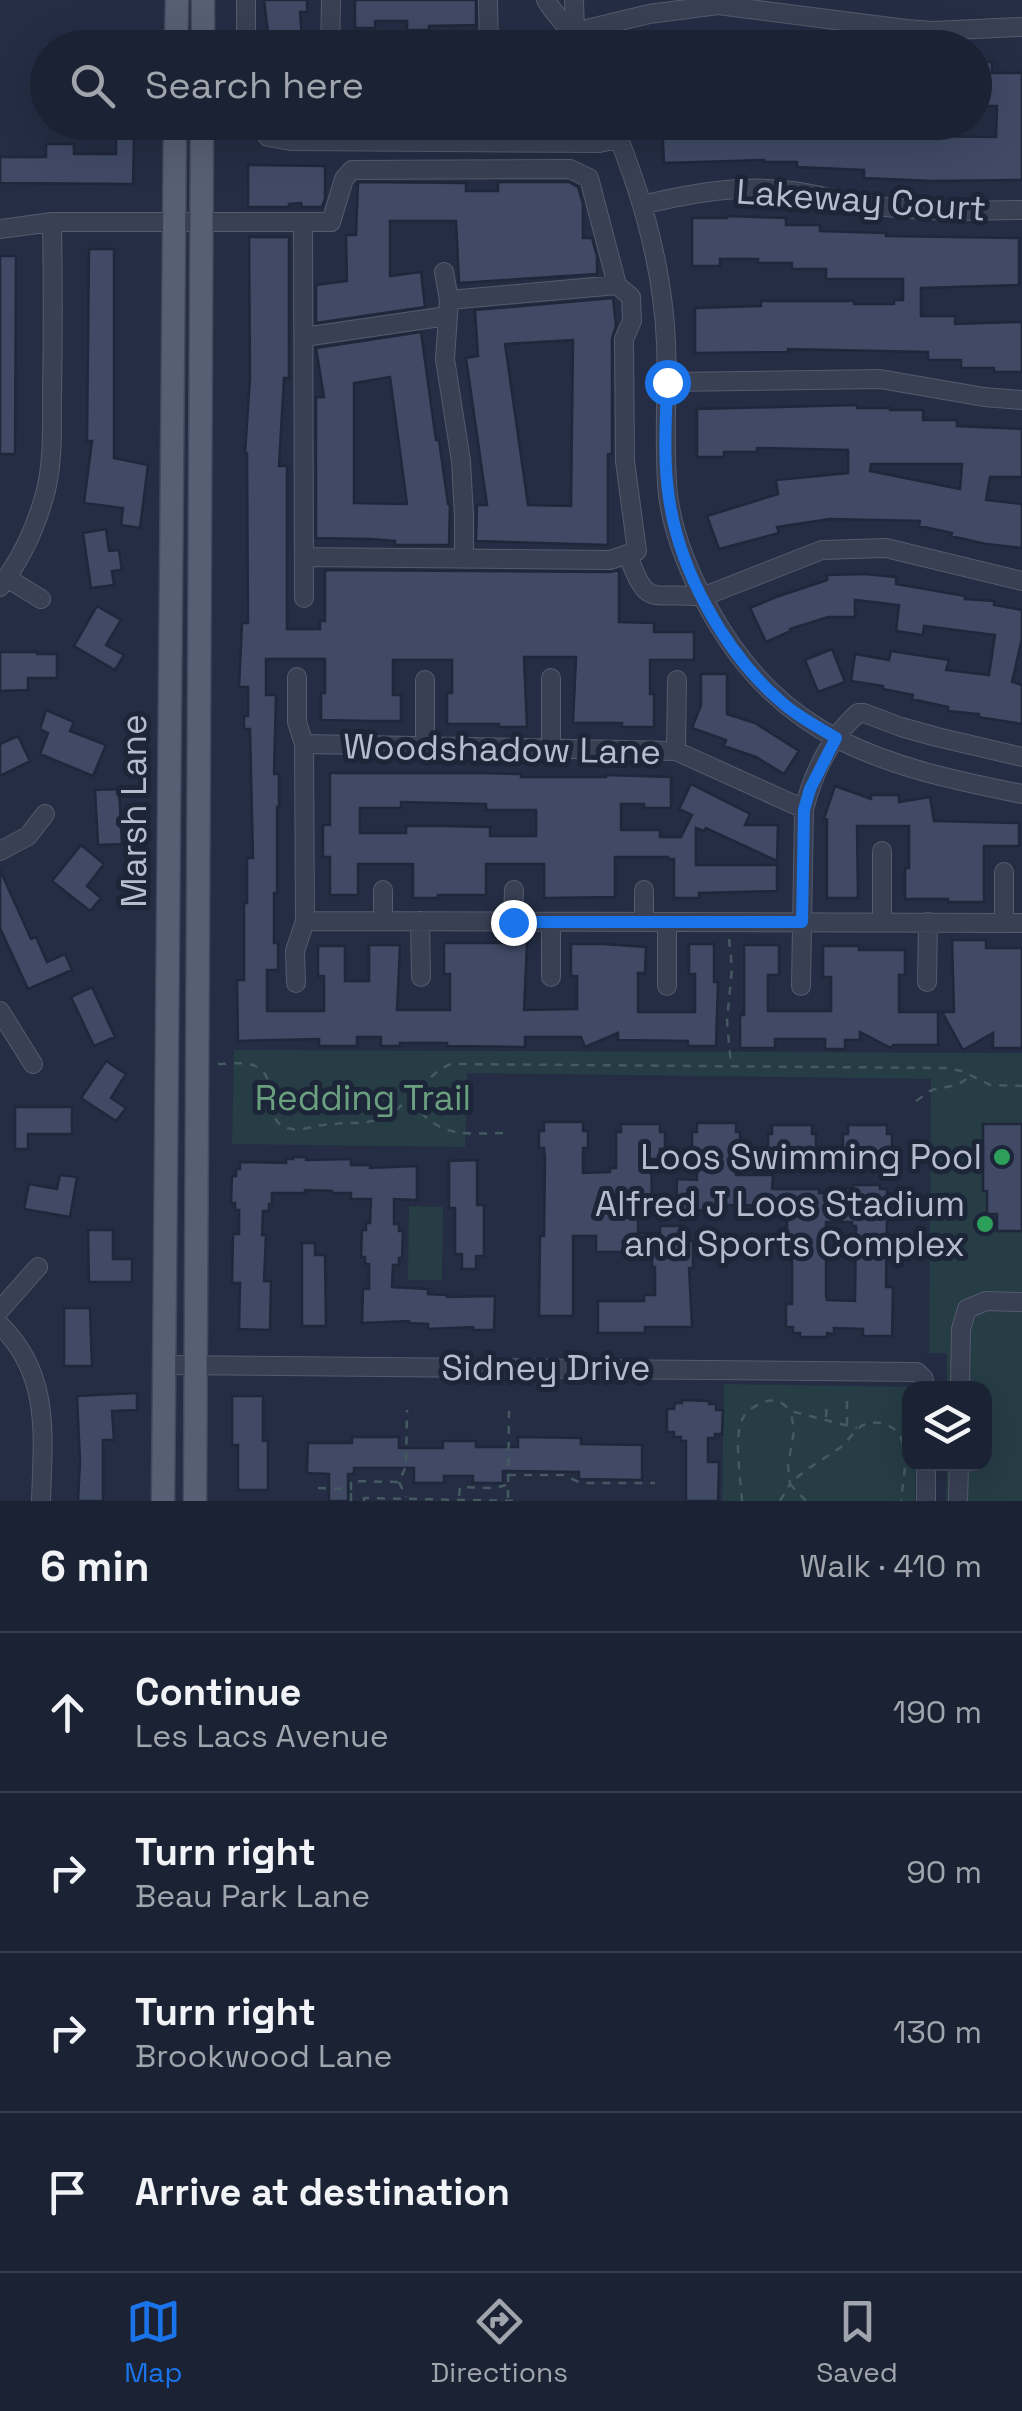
<!DOCTYPE html>
<html lang="en">
<head>
<meta charset="utf-8">
<style>
  :root { --surface:#1b2233; --page:#282f3f; --text:#f1f3f6; --muted:#a0a4ac; --line:#393f4e; --accent:#1a73e8 }
  body { margin:0; font-family:"Space Grotesk",sans-serif; background:var(--page); color:var(--text) }
  .controls { position:absolute; right:30px; bottom:30px; display:grid; overflow:hidden; border-radius:20px; box-shadow:0 10px 40px #0002 }
  .controls button { width:90px; height:90px; display:grid; place-items:center; padding:0; border:0; border-bottom:2px solid var(--line); background:var(--surface); color:var(--text); font:50px sans-serif }
  .stop { position:absolute; width:30px; height:30px; margin:-22px; border:8px solid #1a73e8; border-radius:50%; background:#fff }
  .stop.end { background:#1a73e8; border-color:#fff; box-shadow:0 2px 10px #0008 }
  .list { margin:0; padding:0; list-style:none }
  h2 { display:flex; justify-content:space-between; align-items:center; height:130px; margin:0; padding:0 40px; font-size:42px }
  h2 small { font-size:32px; font-weight:400; color:var(--muted) }
  .list li { display:grid; grid-template-columns:65px 1fr auto; gap:30px; align-items:center; box-sizing:border-box; height:160px; padding:0 40px; border-top:2px solid var(--line) }
  .list b { display:block; font-size:38px; white-space:nowrap }
  .list p { margin:0; font-size:32px; white-space:nowrap; color:var(--muted) }
  .list em { font-size:32px; font-style:normal; color:var(--muted) }
  .icon { flex:none; width:55px; height:55px; fill:none; stroke:currentColor; stroke-width:2; stroke-linecap:round; stroke-linejoin:round }
  .map { position:relative; flex:none; width:1022px; height:1501px; overflow:hidden }
  .search { position:absolute; background:var(--surface); box-shadow:0 10px 40px #0002; left:30px; right:30px; top:30px; height:110px; display:flex; align-items:center; gap:25px; box-sizing:border-box; padding:0 35px; border-radius:55px; color:var(--muted); font-size:38px }
  .sheet { height:770px; background:var(--surface) }
  nav { display:flex; justify-content:space-around; align-items:center; box-sizing:border-box; height:140px; border-top:2px solid var(--line); background:var(--surface); font-size:28px; color:var(--muted) }
  nav a { display:grid; justify-items:center; gap:5px }
  nav .on { color:var(--accent) }
  .map>svg:first-child { display:block }
  .green { fill:#263d45 }
  .building { fill:#404a65; stroke:#1f273b; stroke-width:2.5; fill-rule:evenodd }
  .lines { fill:none; stroke-linecap:round; stroke-linejoin:round }
  .minor-casing { stroke:#545b6e; stroke-width:20 }
  .major-casing { stroke:#42495d; stroke-width:25 }
  .path { stroke:#445a61; stroke-width:2.5; stroke-dasharray:8 8; stroke-linecap:butt }
  .minor { stroke:#394054; stroke-width:18 }
  .major { stroke:#575f74; stroke-width:22 }
  .route { stroke:#1a73e8; stroke-width:12 }
  .leisure-dot { fill:#2e9e5b; stroke:#1d2539; stroke-width:4 }
  .labels { text-anchor:middle; dominant-baseline:central; stroke-width:10; stroke-linejoin:round; paint-order:stroke }
  .street-label { font-size:35px; fill:#b6bccd; stroke:#1d2539 }
  .park-label { font-size:35px; fill:#6ba07f; stroke:#1d2539 }
  .poi-label { font-size:35px; fill:#b6bccd; stroke:#1d2539; text-anchor:end }
</style>
</head>
<body>
<div class="map">
<svg width="1022" height="1501" viewBox="0 0 1022 1501">
  <rect width="100%" height="100%" fill="#242d44"/>
  <path class="green" d="M234 1050 1022 1053V1501H946L947 1464H984V1388H947V1353H929L931 1079 467 1073 465 1147 232 1144Z
    M409 1206 443 1207 442 1280H408Z
    M724 1384 915 1387 910 1388V1464H915V1501H722Z"/>
  <path class="building" d="M264 0H307V12H300L302 38 269 41Z
    M355 0H476V25L429 26V30H407V21H375V28H355Z
    M974 62H992V73H1022V180L931 181 864 178V170L797 167V162H764V160L664 163 662 122H824V127H858V133H924V136L996 137 997 106H974Z
    M116 136H134L133 184 0 183V157H46V144H74V154H116Z
    M248 165 325 166V199L322 207H302L301 203 289 204V207H248Z
    M358 182 466 183V191H498V182H569L578 187 583 204V238H592L597 256V274L459 283 456 221H390V276L421 272 425 307 316 323V285L347 281 346 235H356Z
    M727 216 786 218V225H820V231L886 233V236L1019 238V285L921 288V316H955V324L1022 322V372H994V368H961V360H928V352L788 349V352L695 353V308L761 306V301H854V304H894V300H903V279H826V269H792V263H758V259H720V266H692V218H727Z
    M249 237H289V378H284L279 466H287V629H320V621H325V570L610 572 619 570V622L654 623V632H694V660H650V694H654V727H622V723H573L576 657H524L527 727H499V724H447V693H452V660H393V695H401V721H370L321 720V693H325V659H266V695H276L274 774H279V807H277V893H274V943H278V970H267V1011H324V976H318V946H345V981H369V945H400L397 1010H450V974H444V943H527L524 1010 577 1009V976H571V944H603L646 947 645 973H638V1012H695V974H689V944H714V982H718L716 1046H688V1041L618 1040V1033L585 1047 581 1037H525V1047L447 1046V1043H400V1046H381V1037H357V1046H319V1039L238 1041 237 980H244V903H247V858H253L250 729H244V716H248V687H239L242 623H248L247 453H245L250 378Z
    M89 249H114V458L148 465 140 528 121 525 123 508 84 503 92 441H87Z
    M0 256H16L15 454H0Z
    M613 298 616 326 612 339V454H608V545L476 541 477 505H487L466 358 478 356 475 310ZM573 340 571 506 528 505 505 344Z
    M421 332 436 440H439L448 504 450 505 449 545H395V541L370 539 316 538V397H324L316 348ZM390 377 407 504 354 503V383Z
    M857 405V408H890V410H923V420H957V426L1022 429V477H990L986 500 1022 504V548L986 544 951 536 952 533 919 526 920 521 830 519 777 527 779 533 719 549 707 516 778 494 776 480 848 473V450L757 448V452H724V457H697V409ZM871 464H962L960 489 870 471Z
    M106 529 109 551 119 550 122 570 112 571 114 585 91 588 83 533Z
    M865 574 896 577V584L965 596V599L994 601V605L1022 610V638L1012 682 1022 685V724L978 717 979 714 948 711V707L912 699 913 695 883 689V686L851 681 855 654 889 660 891 651 949 660 946 670 989 675 995 635 924 626 923 635 896 631 899 605 855 600V617H828L790 629 791 631 766 642 750 608 776 597 827 580V575Z
    M97 606 121 620 106 645 124 655 115 670 74 646Z
    M832 649 845 682 818 692 805 660Z
    M0 652H37V654H57V678H28V690L0 691Z
    M701 674H727V714L755 723 799 751 784 774 756 757 724 746 726 740 692 728 701 705Z
    M46 710 74 722 70 731 106 745 93 776 40 754 48 733 40 729Z
    M18 736 30 761 0 776V744Z
    M330 773H478L521 774V777H606V775L671 777V808H644V804H621V830H660V837H681L692 815 679 809 691 784 750 814 745 825H778L777 861 706 828 704 831 696 828V865H777V891L699 893V898H674V859H668V857H615V897L544 898V864H486V895H438V898H413V864H358V895H330V857H323V825H330ZM401 802 486 804V810H536V836H490V827L443 826H406V833H360V808H401Z
    M835 786 871 799V795H899V802L930 797 934 821 1019 823V846H984V902H948V899H905V868H909V826H857L858 898H827V819L824 818Z
    M119 789 122 844 98 845 95 790Z
    M81 845 104 864 87 886 101 898 90 911 52 881Z
    M0 870 31 939 36 937 47 962 65 954 72 970 28 989 0 928Z
    M952 940H986V948H1022V1048H993V1033L963 1050 942 1012H954Z
    M744 945H779V975H768V1011H831V977H823V946H859V950H905V975H899V1012H938V1045H893L891 1048 860 1032V1040H845V1049H825V1039H775V1048H740V1015H744Z
    M92 987 115 1037 94 1046 71 997Z
    M106 1061 126 1074 111 1098 126 1108 116 1121 81 1098Z
    M15 1107H72V1134H28V1149H15Z
    M544 1122H583V1131H588V1148H583V1173L610 1172V1168H616V1132H621V1124H660V1132H665V1149H660V1159H651L652 1199H645V1205H638V1233H660V1226H684V1234H690V1241H693V1268H689L692 1327H645V1333H598V1301H644V1295H655V1267H652V1252H596V1236H573V1316H539L540 1236H544L545 1158 544 1148H539V1131H544Z
    M697 1123H736V1132H740V1149H736V1175H773L772 1189H819V1193H846V1188L853 1189V1185H880V1189H887V1193H894V1217H887L886 1287H893L892 1336H863V1329L834 1328V1334L827 1333V1337H800V1333H793V1327H786V1304H792V1236H787V1206L726 1205V1211L676 1210 677 1179 697 1180V1149H692V1132H697ZM826 1222H852V1226H856L855 1301 827 1300 826 1296Z
    M983 1124H1022V1231H997V1214H987V1191H983Z
    M772 1125H812V1134H816V1151H812V1161H772V1151H768V1134H772Z
    M848 1125H887V1134H892V1151H887V1161H848V1151H843V1134H848Z
    M293 1157H306V1160L351 1159V1165H370V1168L417 1166V1200L394 1199V1224H399V1231H403L402 1258H399V1265H393L392 1287 428 1289V1294L447 1295V1297L495 1296 494 1330H473V1327L428 1329V1324L409 1323V1321L362 1323 363 1289H369V1264H365V1257H361L362 1230H366V1223H370L371 1199H351V1193H332V1191L305 1190V1193H272V1204H269V1211H263L262 1235H266L264 1281H271L270 1330 239 1329 240 1283H232L233 1234H239V1210H235V1203H231L232 1176H236V1169H240V1162L286 1163V1159H293Z
    M477 1160V1205H484V1256H476V1269H462V1254H455V1208H449V1161Z
    M60 1175 77 1177 70 1217 24 1209 29 1184 57 1189Z
    M88 1230H113V1259H132V1282H89Z
    M302 1243H315V1255H325L326 1326H302Z
    M64 1308H90L92 1366H64Z
    M137 1393V1410L112 1411 114 1440H103V1501H78L80 1461 77 1396Z
    M232 1396H263V1441H268V1490H238V1445H232Z
    M682 1400 709 1401V1404H716V1410H723L722 1434H715V1438H708V1462H719L718 1501H686V1441H681V1437H674V1432H667V1409H674L675 1403H682Z
    M352 1437H399V1448H443V1441H476V1447H518V1437L581 1438V1444L642 1445V1480L579 1479V1472L503 1471V1483H473V1476H444V1483H414V1468H354V1474H348V1501H329V1474L307 1473 308 1443H352Z"/>
  <g class="lines">
    <g class="minor-casing">
      <path id="minor" d="M488 0 489 48
        M546 0C556 18 572 28 580 48
        M574 0 575 33
        M246 48V0
        M330 48 331 0
        M537 48 591 28 649 14 718 5 906 29 933 31 1020 27
        M257 122 268 137 291 141 599 143 619 139
        M612 122C641 191 663 268 666 343 668 393 663 444 668 495 673 534 690 575 709 609 782 741 883 766 1022 794
        M642 205C692 193 741 184 793 191 819 195 843 202 869 205 919 212 971 211 1022 210
        M303 222 304 598
        M0 229 52 222H331L344 179 352 170 570 169 589 178 617 285 631 297 632 321 624 339 625 461 637 551 610 560 304 557
        M444 272 449 300 445 359 461 461 464 516V559
        M449 300 617 285
        M304 337 447 316
        M667 382 880 379 984 397 1022 400
        M628 554C647 612 654 590 702 597L822 550 886 548 1022 581
        M7 578 41 599
        M0 587C22 558 37 525 46 490 53 461 52 428 52 398 53 339 53 281 52 222
        M551 678V748
        M304 744 676 751 804 809
        M425 745V680
        M676 751 677 680
        M0 851 28 836 45 814
        M882 851V922
        M1004 872V922
        M383 890V921
        M644 890V922
        M305 921 1022 923
        M420 921 421 977
        M513 922 514 890
        M551 922V977
        M927 982 928 922
        M296 983 295 951 305 921 304 744 297 722V677
        M667 986V922
        M801 986 804 809C813 774 830 738 858 713H864L901 727 937 737 1022 757
        M0 1011 33 1064
        M0 1310 38 1267
        M0 1325C51 1375 43 1435 41 1501
        M165 1365 917 1372 924 1379
        M960 1388 961 1329 967 1309 986 1301 1022 1302
        M926 1501V1464
        M958 1501 959 1464"/>
    </g>
    <g class="major-casing">
      <path id="major" d="M176 48 177 0
        M203 48V0
        M163 1501 175 122
        M195 1501 202 122"/>
    </g>
    <path class="path" d="M729 939 732 968 727 1021 731 1065
      M218 1064C230 1064 247 1061 257 1067 282 1080 258 1125 292 1129 302 1131 313 1126 323 1125 347 1121 371 1127 392 1113 410 1101 435 1067 452 1064L945 1068 962 1071 990 1085 1022 1086
      M411 1100C440 1141 466 1133 511 1133
      M916 1101C921 1098 925 1094 930 1091 943 1085 956 1090 968 1077
      M826 1417 827 1401
      M847 1425V1401
      M508 1475H563L581 1483H655
      M399 1482 406 1497
      M318 1488 351 1489V1481L399 1482 406 1466 407 1410
      M459 1496 460 1487 495 1488 506 1485
      M508 1498 509 1411
      M351 1501V1490
      M364 1501V1498L520 1501
      M742 1501C741 1481 733 1435 743 1418 746 1411 755 1406 761 1403 773 1398 783 1401 790 1411L857 1428
      M780 1501 790 1484 788 1466 794 1431 791 1412
      M806 1501 790 1484C805 1469 824 1459 841 1447 849 1440 855 1430 863 1425 870 1422 878 1422 885 1424 915 1435 903 1476 901 1501"/>
    <use href="#minor" class="minor"/>
    <use href="#major" class="major"/>
  </g>
  <g class="lines">
    <path class="route" d="M513 922H802L804 810 810 789 836 738C816 726 795 715 778 699 724 651 679 570 669 498 663 460 666 420 667 382"/>
  </g>
  <g class="leisure-dot">
    <circle cx="1002" cy="1157" r="10"/>
    <circle cx="985" cy="1224" r="10"/>
  </g>
  <g class="labels">
    <g class="street-label">
      <text transform="translate(861 200) rotate(4)">Lakeway Court</text>
      <text transform="translate(502 749) rotate(1)">Woodshadow Lane</text>
      <text transform="translate(134 811) rotate(-90)">Marsh Lane</text>
      <text x="546" y="1368">Sidney Drive</text>
    </g>
    <g class="park-label">
      <text x="363" y="1098">Redding Trail</text>
    </g>
    <g class="poi-label">
      <text x="982" y="1157">Loos Swimming Pool</text>
      <text x="965" y="1204">Alfred J Loos Stadium<tspan x="965" dy="40">and Sports Complex</tspan></text>
    </g>
  </g>
</svg>
<div class="controls">
<button><svg class="icon" aria-label="layers" viewBox="0 0 24 24"><path d="M12 4l9 5-9 5-9-5zM3 14l9 5 9-5"/></svg></button>
</div>
<div class="stop" style="left:667px;top:382px"></div>
<div class="stop end" style="left:513px;top:922px"></div>
<div class="search"><svg class="icon" aria-label="search" viewBox="0 0 24 24"><circle cx="10" cy="10" r="6"/><path d="M15 15l6 6"/></svg>Search here</div>
</div>
<section class="sheet">
<h2>6 min<small>Walk · 410 m</small></h2>
<ul class="list">
<li><svg class="icon" aria-label="ahead" viewBox="0 0 24 24"><path d="M12 20V5M6 11l6-6 6 6"/></svg><div><b>Continue</b><p>Les Lacs Avenue</p></div><em>190 m</em></li>
<li><svg class="icon" aria-label="right" viewBox="0 0 24 24"><path d="M7 20v-9h11M14 6l5 5-5 5"/></svg><div><b>Turn right</b><p>Beau Park Lane</p></div><em>90 m</em></li>
<li><svg class="icon" aria-label="right" viewBox="0 0 24 24"><path d="M7 20v-9h11M14 6l5 5-5 5"/></svg><div><b>Turn right</b><p>Brookwood Lane</p></div><em>130 m</em></li>
<li><svg class="icon" aria-label="arrive" viewBox="0 0 24 24"><path d="M6 21V4h12l-3 4 3 4H6"/></svg><div><b>Arrive at destination</b></div></li>
</ul>
</section>
<nav>
<a class="on"><svg class="icon" aria-label="map" viewBox="0 0 24 24"><path d="M3 6l6-2 6 2 6-2v14l-6 2-6-2-6 2zM9 4v14M15 6v14"/></svg>Map</a>
<a><svg class="icon" aria-label="directions" viewBox="0 0 24 24"><path d="M12 3l9 9-9 9-9-9zM9 14v-3h6M13 9l2 2-2 2"/></svg>Directions</a>
<a><svg class="icon" aria-label="saved" viewBox="0 0 24 24"><path d="M7 4h10v16l-5-4-5 4z"/></svg>Saved</a>
</nav>
</body>
</html>
